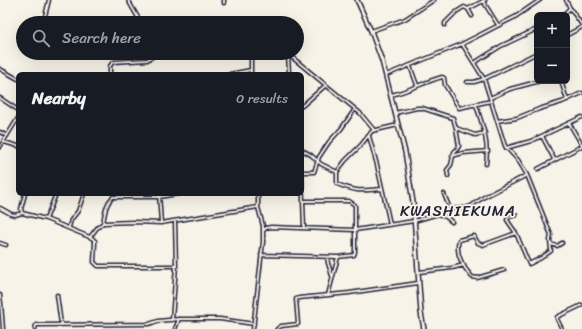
<!DOCTYPE html>
<html lang="en">
<head>
<meta charset="utf-8">
<style>
  :root { --surface:#171b24; --page:#242831; --text:#f1f3f6; --muted:#9ea1a6; --line:#363941 }
  body { margin:0; font-family:Sriracha,sans-serif; background:var(--page); color:var(--text) }
  .controls { position:absolute; right:12px; top:12px; display:grid; overflow:hidden; border-radius:6px; box-shadow:0 4px 16px #0002 }
  .controls button { width:36px; height:36px; display:grid; place-items:center; padding:0; border:0; border-bottom:1px solid var(--line); background:var(--surface); color:var(--text); font:20px sans-serif }
  .list { margin:0; padding:0; list-style:none }
  h2 { display:flex; justify-content:space-between; align-items:center; height:52px; margin:0; padding:0 16px; font-size:17px }
  h2 small { font-size:13px; font-weight:400; color:var(--muted) }
  .icon { flex:none; width:22px; height:22px; fill:none; stroke:currentColor; stroke-width:2; stroke-linecap:round; stroke-linejoin:round }
  .map { position:relative; flex:none; width:582px; height:329px; overflow:hidden }
  .search { position:absolute; background:var(--surface); box-shadow:0 4px 16px #0002; left:16px; top:16px; width:288px; height:44px; display:flex; align-items:center; gap:10px; box-sizing:border-box; padding:0 14px; border-radius:22px; color:var(--muted); font-size:15px }
  .panel { position:absolute; background:var(--surface); box-shadow:0 4px 16px #0002; left:16px; top:72px; width:288px; height:124px; border-radius:6px }
  .map>svg:first-child { display:block }
  .lines { fill:none; stroke-linecap:round; stroke-linejoin:round }
  .street-casing { stroke:#22223b; stroke-width:5 }
  .secondary-casing { stroke:#22223b; stroke-width:6 }
  .street { stroke:#f7f3e8; stroke-width:2 }
  .secondary { stroke:#f7f3e8; stroke-width:3 }
  .labels { text-anchor:middle; dominant-baseline:central; stroke-width:3.5; stroke-linejoin:round; paint-order:stroke }
  .quarter-label { font-size:15px; letter-spacing:1px; fill:#22223b; stroke:#f7f3e8 }
</style>
</head>
<body>
<div class="map">
<svg width="582" height="329" viewBox="0 0 582 329">
  <rect width="100%" height="100%" fill="#f7f3e8"/>
  <filter id="ink" filterUnits="userSpaceOnUse"><feTurbulence type="fractalNoise" baseFrequency=".025" numOctaves="2"/><feDisplacementMap in="SourceGraphic" scale="8" xChannelSelector="R" yChannelSelector="G"/><feConvolveMatrix kernelMatrix="1 2 1 2 8 2 1 2 1" color-interpolation-filters="sRGB"/></filter>
  <g filter="url(#ink)">
    <g class="lines">
      <g class="street-casing">
        <path id="street" d="M128 0 141 23
          M224 0V3
          M566 0 570 8 582 25
          M483 1 498 25
          M468 9 485 0
          M563 15 570 8
          M44 20 49 0
          M445 25V23L456 12 464 7 468 9 472 16
          M371 31 405 19 434 0
          M567 35 582 27
          M462 44 484 79 505 146 518 160 527 175 551 235 550 240 551 251 541 258 529 264 516 233 483 245 478 243 474 236 459 240C455 253 463 267 472 277L477 278 504 270
          M251 53V74
          M288 53 289 74
          M288 54 360 113 374 130
          M474 63 501 46 537 29
          M410 66 417 85
          M0 69 18 79
          M110 74V66L113 62 147 60 152 57 153 53
          M230 74 251 70
          M386 75 462 44 515 17 540 0
          M561 81 567 100
          M467 82H474L484 79 537 53
          M391 95C409 91 424 82 442 77L444 78 445 85 459 108 491 101
          M0 98 18 110
          M490 98 510 89 540 81
          M476 105C483 126 489 142 486 164
          M302 106 326 85
          M395 113 417 108H422L453 118 456 128 475 135 485 133
          M497 121 517 118 539 109 562 102 582 93
          M569 123 582 145
          M0 132 7 136
          M369 136 377 165 390 224
          M4 142 18 146
          M0 147 18 118
          M506 148 531 141 582 117
          M302 150 311 155 321 164 337 172 345 161 361 145 372 131 398 125
          M452 156 463 153 488 151
          M553 161 582 146
          M538 169 553 161 554 159 542 136
          M302 172H314L319 157 329 142 341 129 355 109
          M337 172V184C357 192 361 191 382 189
          M302 175 304 228
          M448 176 447 170 451 165 454 152 457 149 459 146 456 128
          M159 194 161 223
          M444 194 450 209
          M0 208 11 214 15 215 22 213 46 219 92 238 95 241V243L94 262 98 266H176
          M22 213 21 209 25 194
          M438 214 446 217 452 222
          M46 219 56 194
          M103 223 133 222 161 223 258 207
          M69 227 71 220 78 211 84 194
          M263 231 266 228 271 227 355 230 414 221 438 214 450 209 465 208 471 206 484 197 527 175
          M516 233 507 220 509 217 516 215
          M90 237 97 228 103 223C105 214 105 204 113 197H159L178 194
          M0 243 6 245
          M551 244 557 246 562 243
          M261 255 338 257 354 255 355 252V205L349 201H303
          M327 257 328 263 332 276
          M419 272 452 268 464 265
          M0 295 1 304
          M57 295 61 324
          M328 295 338 257
          M1 304 3 329
          M172 320 176 266 175 221
          M35 329 36 325H39L149 324 158 321 179 319H220L254 324
          M175 329 179 319
          M253 329 263 242V226L258 207V194
          M277 329 281 326 298 324 296 299 299 298 349 293 418 283
          M562 329 557 319V317L582 305"/>
      </g>
      <g class="secondary-casing">
        <path id="secondary" d="M357 0 371 31 382 61 405 152 413 202 421 313 424 329"/>
      </g>
      <use href="#street" class="street"/>
      <use href="#secondary" class="secondary"/>
    </g>
  </g>
  <g class="labels">
    <g class="quarter-label">
      <text x="458" y="211">KWASHIEKUMA</text>
    </g>
  </g>
</svg>
<div class="controls">
<button>+</button>
<button>−</button>
</div>
<div class="search"><svg class="icon" aria-label="search" viewBox="0 0 24 24"><circle cx="10" cy="10" r="6"/><path d="M15 15l6 6"/></svg>Search here</div>
<section class="panel">
<h2>Nearby<small>0 results</small></h2>
<ul class="list">
</ul>
</section>
</div>
</body>
</html>
